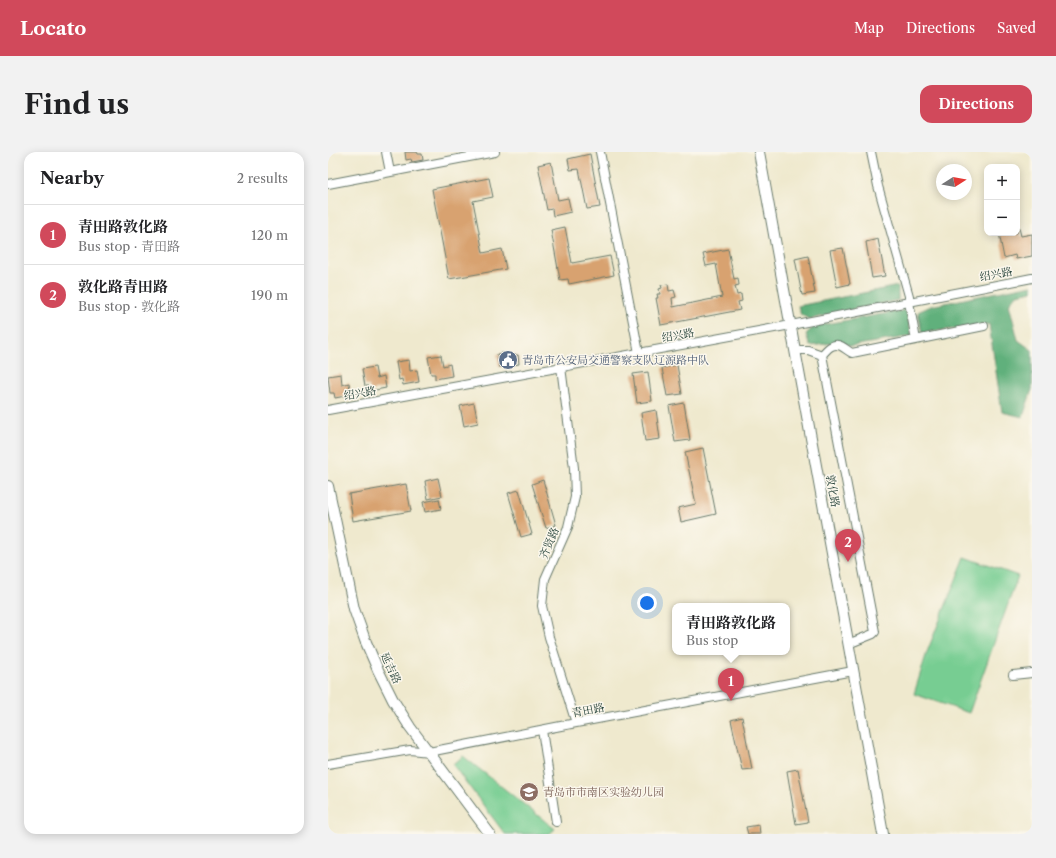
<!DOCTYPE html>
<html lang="en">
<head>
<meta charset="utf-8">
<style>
  :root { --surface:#fff; --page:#f2f2f2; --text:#202124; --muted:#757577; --line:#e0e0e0; --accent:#d1495b }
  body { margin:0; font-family:"Libre Caslon Text","Noto Serif SC",serif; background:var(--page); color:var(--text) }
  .controls { position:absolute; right:12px; top:12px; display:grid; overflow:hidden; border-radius:8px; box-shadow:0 2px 10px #0003 }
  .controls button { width:36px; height:36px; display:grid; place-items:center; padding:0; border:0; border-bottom:1px solid var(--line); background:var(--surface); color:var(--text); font:20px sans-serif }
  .compass { position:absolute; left:608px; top:12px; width:36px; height:36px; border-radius:50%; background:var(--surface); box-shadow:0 2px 10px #0003; rotate:79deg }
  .you { position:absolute; left:319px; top:451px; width:14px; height:14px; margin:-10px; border:3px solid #fff; border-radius:50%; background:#1a73e8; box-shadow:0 0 0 6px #1a73e833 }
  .badge { display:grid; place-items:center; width:26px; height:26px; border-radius:50%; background:var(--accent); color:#fff; font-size:13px; font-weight:700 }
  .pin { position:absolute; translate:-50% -33px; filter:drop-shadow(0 1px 2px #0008) }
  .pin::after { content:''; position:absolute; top:21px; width:14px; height:12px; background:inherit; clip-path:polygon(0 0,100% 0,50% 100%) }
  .popup { position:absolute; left:344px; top:451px; width:118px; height:52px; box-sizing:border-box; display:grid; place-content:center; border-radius:8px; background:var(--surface); filter:drop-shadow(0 1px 3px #0005); font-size:13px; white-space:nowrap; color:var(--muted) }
  .popup b { font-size:15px; color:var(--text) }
  .popup::after { content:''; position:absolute; left:50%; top:100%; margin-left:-8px; border:8px solid transparent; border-top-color:var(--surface) }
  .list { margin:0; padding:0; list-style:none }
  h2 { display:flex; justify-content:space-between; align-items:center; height:52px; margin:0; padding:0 16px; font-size:17px }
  h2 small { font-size:13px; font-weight:400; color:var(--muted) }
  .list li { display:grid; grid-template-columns:26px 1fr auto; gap:12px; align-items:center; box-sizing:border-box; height:60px; padding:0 16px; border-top:1px solid var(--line) }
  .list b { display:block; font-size:15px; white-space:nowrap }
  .list p { margin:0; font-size:13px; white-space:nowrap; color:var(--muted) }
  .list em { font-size:13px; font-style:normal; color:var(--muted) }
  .map { position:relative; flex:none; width:704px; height:682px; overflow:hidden; border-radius:12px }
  header { display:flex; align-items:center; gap:24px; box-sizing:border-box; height:56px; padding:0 20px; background:var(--accent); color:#fff }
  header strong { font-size:19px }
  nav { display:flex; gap:22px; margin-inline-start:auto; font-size:14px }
  .intro { display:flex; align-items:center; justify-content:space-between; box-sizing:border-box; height:96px; padding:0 24px }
  h1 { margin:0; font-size:28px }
  .button { padding:10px 18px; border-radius:12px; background:var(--accent); color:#fff; font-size:14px; font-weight:700 }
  main { display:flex; gap:24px; padding:0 24px }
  aside { flex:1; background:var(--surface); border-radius:12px; box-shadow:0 2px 10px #0003 }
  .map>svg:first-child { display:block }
  .green { fill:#77cd92; stroke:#4b8563 }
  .forest { fill:#61b07c; stroke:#407658 }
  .building { fill:#d8a26f }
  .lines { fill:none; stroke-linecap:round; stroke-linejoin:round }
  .minor-casing { stroke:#68796a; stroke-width:10 }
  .major-casing { stroke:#68796a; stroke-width:12 }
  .minor { stroke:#fff; stroke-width:8 }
  .major { stroke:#fff; stroke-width:10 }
  .labels { text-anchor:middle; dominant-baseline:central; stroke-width:3; stroke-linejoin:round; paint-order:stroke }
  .street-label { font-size:11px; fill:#1f3d34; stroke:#fbf7ec }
  .service-label { font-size:11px; fill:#4e5e75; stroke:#fbf7ec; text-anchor:start }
  .education-label { font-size:11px; fill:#785e54; stroke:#fbf7ec; text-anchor:start }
</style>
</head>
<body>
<header>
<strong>Locato</strong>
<nav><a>Map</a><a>Directions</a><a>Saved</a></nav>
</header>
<div class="intro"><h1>Find us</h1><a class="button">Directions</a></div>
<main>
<aside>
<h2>Nearby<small>2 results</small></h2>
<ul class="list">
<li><span class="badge">1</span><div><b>青田路敦化路</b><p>Bus stop · 青田路</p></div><em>120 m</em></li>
<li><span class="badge">2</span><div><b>敦化路青田路</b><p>Bus stop · 敦化路</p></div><em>190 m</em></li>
</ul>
</aside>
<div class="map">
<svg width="704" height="682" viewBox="0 0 704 682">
  <rect width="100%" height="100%" fill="#fbf7ec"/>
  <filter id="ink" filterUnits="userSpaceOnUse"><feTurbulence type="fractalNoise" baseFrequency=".025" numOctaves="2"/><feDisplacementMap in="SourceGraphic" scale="8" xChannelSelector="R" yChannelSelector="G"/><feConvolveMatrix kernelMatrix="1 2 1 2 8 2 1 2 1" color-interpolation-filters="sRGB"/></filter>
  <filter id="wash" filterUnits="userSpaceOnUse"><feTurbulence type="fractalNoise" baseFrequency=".012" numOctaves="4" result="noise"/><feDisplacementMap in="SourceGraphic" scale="16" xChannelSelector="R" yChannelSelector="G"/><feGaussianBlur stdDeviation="0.9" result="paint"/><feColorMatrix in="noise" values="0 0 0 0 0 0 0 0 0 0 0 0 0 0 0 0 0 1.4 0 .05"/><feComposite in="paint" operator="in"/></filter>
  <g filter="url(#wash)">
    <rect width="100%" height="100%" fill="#efe9ce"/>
    <path class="green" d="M637 405 690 424 641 561 586 542 599 500Z
      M135 604 227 677 221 682H177L125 613Z"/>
    <path class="forest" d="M704 133V139L689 142 681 152 690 188 704 198V237L695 265 674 260 661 172 594 181 590 160 603 154Z
      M570 134V148L482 167 473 163 470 154Z
      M578 158 584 184 523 194 512 190 482 194 478 182 487 174Z"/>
    <g id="blocks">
      <path class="building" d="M77 0H89L90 2H94L95 8 84 10 83 7 78 8Z
        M262 2 272 55 259 57 251 17 242 18 240 7Z
        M223 10 230 48 240 46 243 60 225 64 224 57 219 58 210 13Z
        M161 26 165 45 145 49 155 101 174 97 178 117 121 127 104 37Z
        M689 68 693 84 704 82V104L688 107 687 103 676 106 671 81H689Z
        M237 75 244 111 282 104 286 123 241 132 240 127 232 128 223 78Z
        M550 87 557 124 544 126 538 90Z
        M515 96 522 132 509 135 502 98Z
        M400 97 406 127 410 126 411 133 407 134 409 143 413 142 414 149 410 150 412 158 333 173 328 146H330L329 142H332L331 137 334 136 333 133 340 132 341 139 346 138 348 145 344 146 345 155 394 145 388 112 378 114 375 102Z
        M480 104 487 141 474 143 467 107Z
        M175 201 176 203 182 201 183 204 190 203 191 212 171 215 169 202Z
        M113 203 115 214 122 212 124 224 107 227V222H103L100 205Z
        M81 208 82 219 89 218 91 230 75 233 74 227 71 228 68 210Z
        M349 213 354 242 339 244 334 216Z
        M47 215 49 226 56 224 58 236 42 239 41 234H37L34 217Z
        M320 220 324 249 309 251 305 222Z
        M13 222 14 233 21 231 23 243 7 246 6 241H2L0 224Z
        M146 251 150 271 136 274 132 254Z
        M356 251 362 288 347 290 341 254Z
        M328 258 332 287 317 289 313 261Z
        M375 296 388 362 353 370 350 356 368 352 357 300Z
        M110 326 114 344 100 347 97 329Z
        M215 328 228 373 218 376 204 332Z
        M78 332 83 359 25 369 21 342Z
        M191 338 204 382 193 385 180 341Z
        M111 347 113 357 97 360 95 350Z
        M414 565 424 617 414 618 403 568Z
        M470 617 480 670 468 672 459 619Z
        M431 673 432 682H420L418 675Z"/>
    </g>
  </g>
  <g filter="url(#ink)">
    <use href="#blocks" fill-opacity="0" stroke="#68796a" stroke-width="1"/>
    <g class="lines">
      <g class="minor-casing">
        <path id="minor" d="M58 0 62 20
          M272 0 311 201
          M543 0 550 34 581 144V150L588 188
          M0 32 167 0
          M468 198H480L494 203 547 480 545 482 520 492
          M494 203C499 197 505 190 513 194 517 196 520 199 524 201L656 174
          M233 215 246 316 247 345 240 375 217 427 214 454 221 485 248 571
          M0 258 463 173 704 126
          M685 523 704 521
          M214 578 228 670
          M0 612 82 598 101 600 248 571 525 519"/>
      </g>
      <g class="major-casing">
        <path id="major" d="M431 0 555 682
          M0 334 26 457 37 488 50 518 65 548 82 575 162 682"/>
      </g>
      <use href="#minor" class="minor"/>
      <use href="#major" class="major"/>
    </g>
  </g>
  <defs>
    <g id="civic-disc" transform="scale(1)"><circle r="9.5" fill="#5c6f8a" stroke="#fbf7ec"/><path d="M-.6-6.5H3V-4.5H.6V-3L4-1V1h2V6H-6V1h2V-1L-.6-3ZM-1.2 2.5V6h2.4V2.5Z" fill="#fff"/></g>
    <g id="school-disc" transform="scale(1)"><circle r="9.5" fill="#8d6e63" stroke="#fbf7ec"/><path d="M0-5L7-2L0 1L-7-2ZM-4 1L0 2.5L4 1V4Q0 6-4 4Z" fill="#fff"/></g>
  </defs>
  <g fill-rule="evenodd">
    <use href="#civic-disc" x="180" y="208"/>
    <use href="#school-disc" x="201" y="640"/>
  </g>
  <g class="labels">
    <g class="street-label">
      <text transform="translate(668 122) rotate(-11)">绍兴路</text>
      <text transform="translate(350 183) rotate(-10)">绍兴路</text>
      <text transform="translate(32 241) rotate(-10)">绍兴路</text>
      <text transform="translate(505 339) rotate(80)">敦化路</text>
      <text transform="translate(221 391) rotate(-67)">齐贤路</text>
      <text transform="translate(63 516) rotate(65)">延吉路</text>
      <text transform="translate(260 558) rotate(-11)">青田路</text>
    </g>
    <g class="service-label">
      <text x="194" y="208">青岛市公安局交通警察支队辽源路中队</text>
    </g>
    <g class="education-label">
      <text x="215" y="640">青岛市市南区实验幼儿园</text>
    </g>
  </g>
</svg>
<div class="controls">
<button>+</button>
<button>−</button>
</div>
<svg class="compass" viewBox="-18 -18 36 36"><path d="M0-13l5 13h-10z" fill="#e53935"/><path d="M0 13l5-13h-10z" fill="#757577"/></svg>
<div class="you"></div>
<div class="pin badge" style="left:403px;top:549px">1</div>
<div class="popup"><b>青田路敦化路</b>Bus stop</div>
<div class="pin badge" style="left:520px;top:410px">2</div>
</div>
</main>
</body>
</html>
